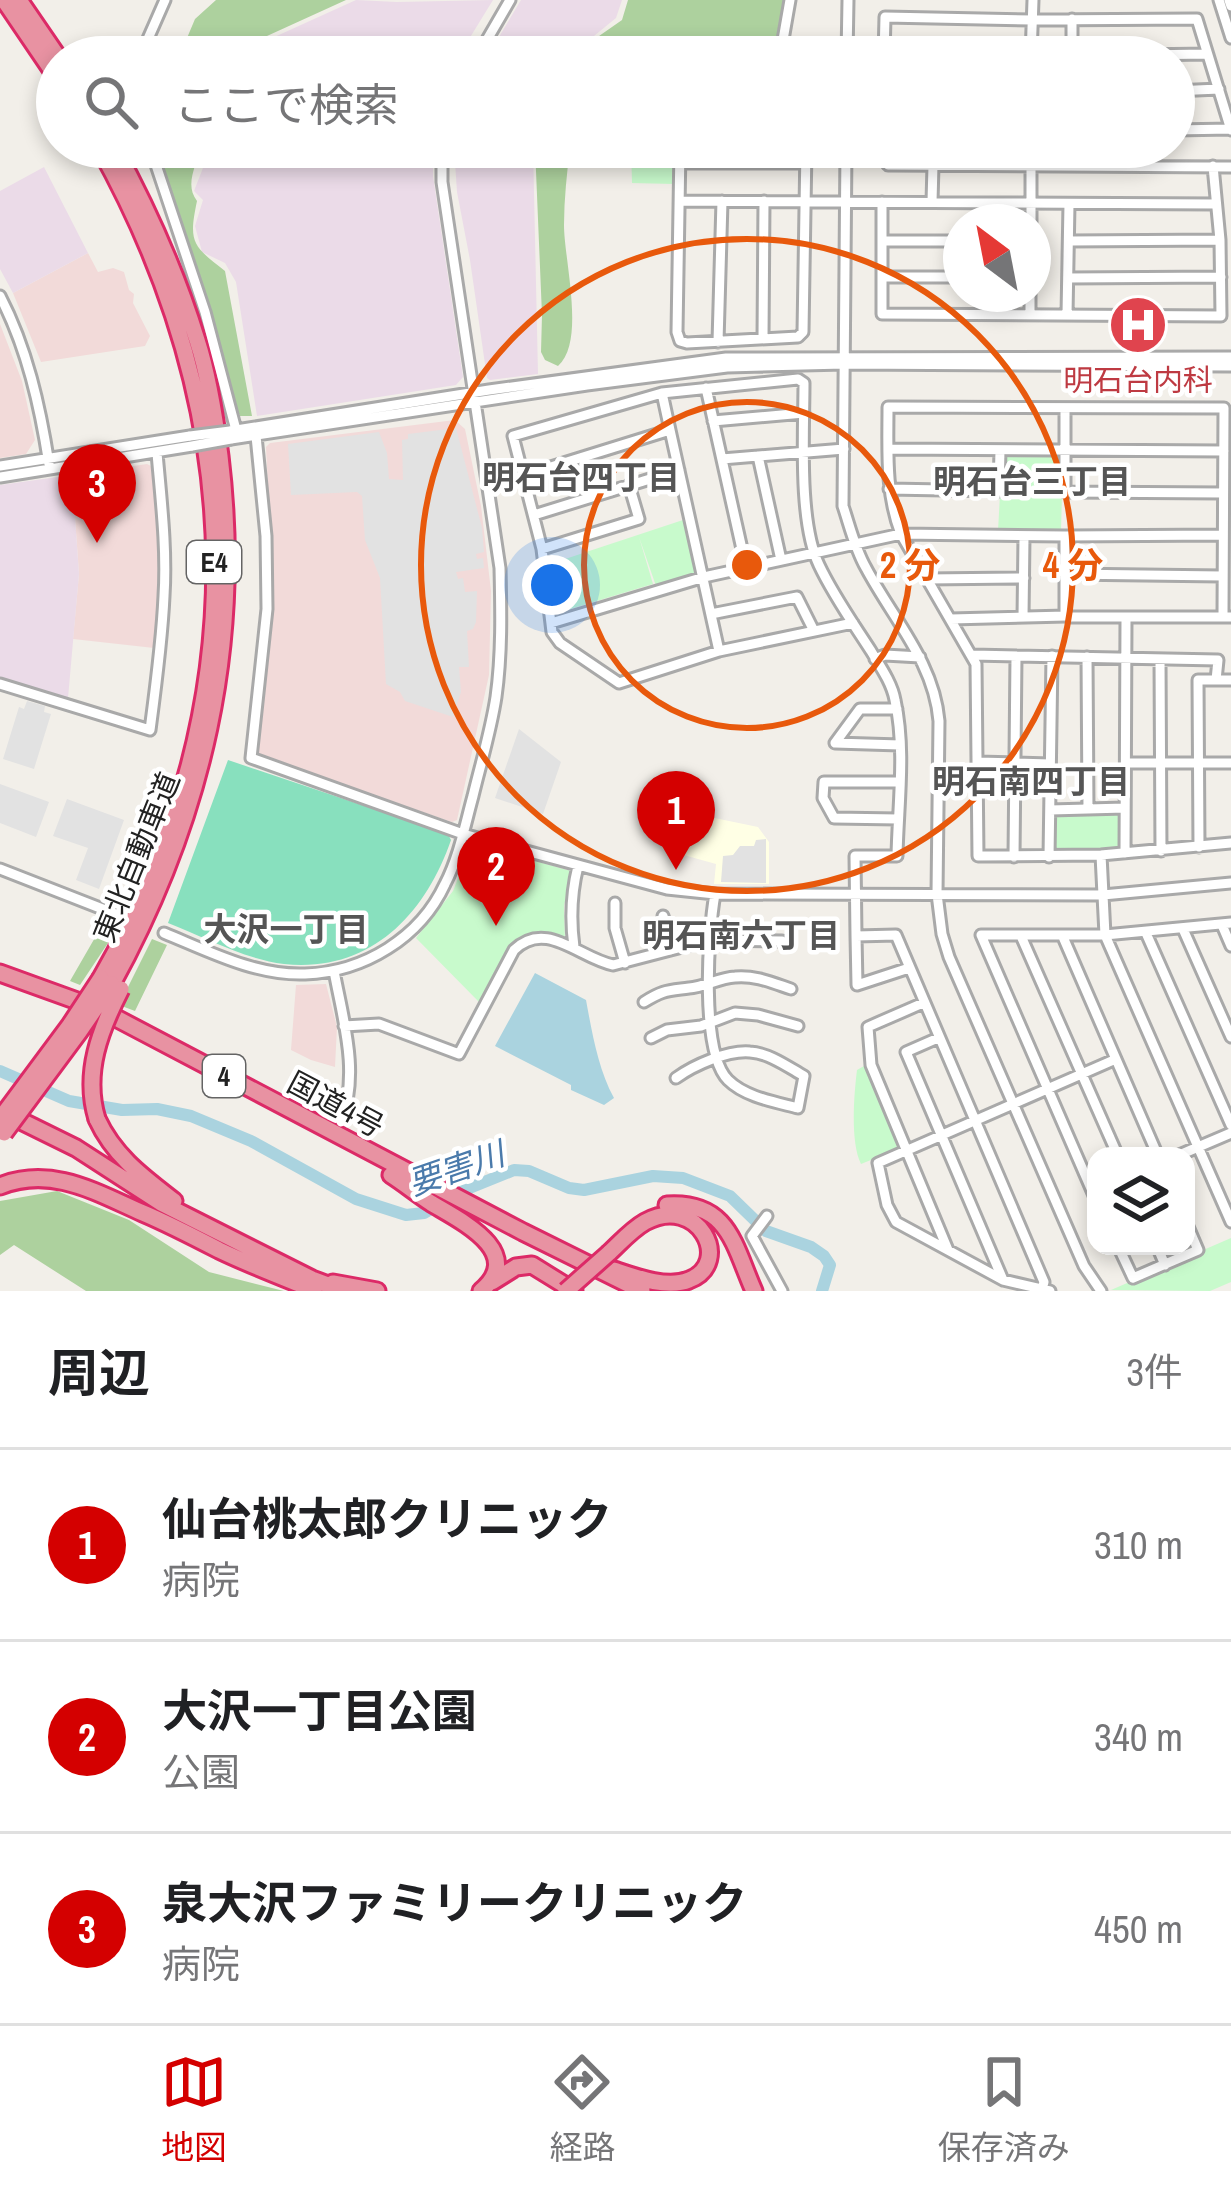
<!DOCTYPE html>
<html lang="ja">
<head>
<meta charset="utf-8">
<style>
  :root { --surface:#fff; --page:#f6f6f6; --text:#202124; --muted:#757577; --line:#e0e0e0; --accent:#d40000 }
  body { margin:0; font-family:"Archivo Narrow","Noto Sans JP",sans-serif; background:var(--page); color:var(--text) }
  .controls { position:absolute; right:36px; bottom:36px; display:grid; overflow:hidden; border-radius:24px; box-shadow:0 6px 18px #0003 }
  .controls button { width:108px; height:108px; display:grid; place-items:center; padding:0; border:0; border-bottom:3px solid var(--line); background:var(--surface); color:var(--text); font:60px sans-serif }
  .compass { position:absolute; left:943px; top:204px; width:108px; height:108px; border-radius:50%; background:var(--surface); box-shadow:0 6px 18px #0003; rotate:328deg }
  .you { position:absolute; left:552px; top:585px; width:42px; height:42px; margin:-30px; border:9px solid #fff; border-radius:50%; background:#1a73e8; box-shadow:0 0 0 18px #1a73e833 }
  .badge { display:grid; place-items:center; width:78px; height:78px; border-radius:50%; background:var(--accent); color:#fff; font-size:39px; font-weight:700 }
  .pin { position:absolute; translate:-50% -99px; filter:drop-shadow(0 3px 6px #0008) }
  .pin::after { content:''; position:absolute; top:63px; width:42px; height:36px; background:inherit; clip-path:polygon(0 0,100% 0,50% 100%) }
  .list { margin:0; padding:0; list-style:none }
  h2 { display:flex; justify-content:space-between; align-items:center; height:156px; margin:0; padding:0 48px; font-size:51px }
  h2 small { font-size:39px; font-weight:400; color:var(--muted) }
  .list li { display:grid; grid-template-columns:78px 1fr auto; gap:36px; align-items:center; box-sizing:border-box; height:192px; padding:0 48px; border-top:3px solid var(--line) }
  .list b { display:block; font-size:45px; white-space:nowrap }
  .list p { margin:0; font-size:39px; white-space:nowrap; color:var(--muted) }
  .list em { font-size:39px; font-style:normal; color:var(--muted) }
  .icon { flex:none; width:66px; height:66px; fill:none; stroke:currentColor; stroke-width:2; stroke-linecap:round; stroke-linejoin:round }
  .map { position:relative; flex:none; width:1231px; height:1291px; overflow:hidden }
  .search { position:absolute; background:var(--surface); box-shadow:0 6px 18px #0003; left:36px; right:36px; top:36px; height:132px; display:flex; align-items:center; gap:30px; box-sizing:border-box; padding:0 42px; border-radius:66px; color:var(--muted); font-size:45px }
  .sheet { height:732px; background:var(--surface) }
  nav { display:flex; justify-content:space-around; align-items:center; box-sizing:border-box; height:168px; border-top:3px solid var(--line); background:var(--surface); font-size:33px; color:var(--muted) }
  nav a { display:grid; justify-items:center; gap:6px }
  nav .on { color:var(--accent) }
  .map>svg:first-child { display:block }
  .commercial { fill:#f2dad9 }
  .industrial { fill:#ebdbe8 }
  .education { fill:#ffffe5 }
  .forest { fill:#add19e }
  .park { fill:#c8facc }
  .pitch { fill:#88e0be }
  .parking { fill:#e2e2e2 }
  .water { fill:#aad3df }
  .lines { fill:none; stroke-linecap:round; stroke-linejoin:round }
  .river { stroke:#aad3df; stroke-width:12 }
  .minor-casing { stroke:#a9a9a9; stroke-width:15 }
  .highway-casing { stroke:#dc2a67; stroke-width:21 }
  .minor { stroke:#fff; stroke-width:9 }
  .highway { stroke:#e892a2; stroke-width:15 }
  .minor-bridge-casing { stroke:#a9a9a9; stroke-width:15; stroke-linecap:butt }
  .highway-bridge-casing { stroke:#dc2a67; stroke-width:21; stroke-linecap:butt }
  .minor-bridge { stroke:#fff; stroke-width:9 }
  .highway-bridge { stroke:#e892a2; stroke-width:15 }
  .ring { fill:none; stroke:#e8590c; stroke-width:6 }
  .labels { text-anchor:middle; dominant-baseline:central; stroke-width:9; stroke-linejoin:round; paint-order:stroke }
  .shield { fill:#fff; stroke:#646464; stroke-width:3 }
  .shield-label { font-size:27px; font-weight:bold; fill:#222 }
  .health-label { font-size:30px; fill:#be3a42; stroke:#fff }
  .street-label { font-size:30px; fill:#222; stroke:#fff }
  .neighbourhood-label { font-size:33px; font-weight:bold; fill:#555; stroke:#fff }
  .water-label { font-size:33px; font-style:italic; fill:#4a7aab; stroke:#fff }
  .centre { fill:#e8590c; stroke:#fff; stroke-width:6 }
  .ring-label { font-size:36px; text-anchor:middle; font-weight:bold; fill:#e8590c; stroke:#fff; stroke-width:9; stroke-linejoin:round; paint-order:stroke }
</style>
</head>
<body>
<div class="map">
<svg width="1231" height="1291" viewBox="0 0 1231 1291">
  <rect width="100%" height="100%" fill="#f2efe9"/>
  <path class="commercial" d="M88 253 98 272 113 268 124 272 129 290 134 294 133 303 150 336 145 346 41 362 13 293Z
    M0 324 22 381 35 440 26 454 0 458Z
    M455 420 465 429 481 506 491 591 489 675 457 820 452 822 262 758 257 751 273 588 266 447 270 443Z
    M147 464 151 466 157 526 159 579 154 648 73 639 79 574 72 475Z
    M326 984 337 1027 335 1067 311 1060 291 1050 296 985Z"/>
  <path class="industrial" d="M356 0 397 2 493 0 458 57H239L246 50Z
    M521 0H622L616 18 594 36 560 57H487Z
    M207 147H433V176L463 377 456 385 257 416 236 282 225 263 202 252 195 226 203 200 194 191 208 155Z
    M454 147H533L538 374 490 380 487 378 470 260 457 192Z
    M44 167 88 253 13 293 0 269V191Z
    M72 475 79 574 68 698 0 677V485Z"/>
  <path class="education" d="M676 810 758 827 769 842V884H714L716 864 662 849Z"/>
  <path class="forest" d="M216 0H346L256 41 242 49 235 57H179L195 19Z
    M628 0H785L776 57H569L622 20Z
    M155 147H200C197 166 184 184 197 201 188 243 193 246 225 271L252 416H240L236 407 210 308Z
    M535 147H570C567 173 564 199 564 225 564 260 586 342 558 366L545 360 541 352 542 315Z
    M104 922 117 925 118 928 80 985 70 981Z
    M152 939 167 945 135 1011 119 1005Z
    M57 1191 129 1220 209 1272 284 1291H86L14 1245 0 1255V1201Z"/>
  <path class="park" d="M631 147H675L674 184 632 183Z
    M1006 453H1059L1063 457 1061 531H998L1002 458Z
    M686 519 697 575 656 586 639 537 653 584 557 613 553 610 550 564Z
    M1114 811 1119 815V845L1115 849 1056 850C1050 841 1051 822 1057 813Z
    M478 845 571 871 564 906 565 941C508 924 503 959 479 1002L416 938 453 891 470 848Z
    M864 1066 899 1142 898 1149 861 1164C850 1142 854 1094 857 1070Z
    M1231 1238V1282L1210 1291 1111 1290Z"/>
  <path class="pitch" d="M228 760 448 834 451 840C425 915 370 973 284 964 244 959 204 937 168 923Z"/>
  <path class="parking" d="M456 428 482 528 484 552 476 554 477 559 483 558 484 568 456 572 458 579 463 578 465 592 477 591 476 622 473 629 467 631 469 667H459L461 692 453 717 405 701 400 692 386 684 380 578 365 540 362 496 357 492 291 495 288 444 379 432 387 453 389 479 403 480 402 440 408 439V434Z
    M27 701 45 706 44 712 51 714 34 769 3 759 19 707 24 709Z
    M519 729 561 762 543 814 495 798Z
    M0 784 49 802 36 837 0 823Z
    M67 799 124 820 99 889 76 880 88 848 53 836Z
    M766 839V883L721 882 723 856 733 855 740 846H754L756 840Z"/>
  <path class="water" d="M535 973 586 1000C592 1032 598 1069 614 1098L604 1105 571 1090V1085L495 1046Z"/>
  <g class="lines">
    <path class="river" d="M0 1071 69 1101 122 1110 157 1109 191 1116 251 1141 356 1199 406 1215 424 1213 462 1191 514 1170 529 1171 569 1188 584 1190 653 1176 683 1178 730 1196 766 1231 811 1247 824 1256 830 1265 822 1291"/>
    <g class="minor-casing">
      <path id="minor" d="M1219 0 1231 38
        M1229 0 1231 6
        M884 53H1031
        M1072 56 1207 54
        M140 57 165 0
        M477 57 510 0
        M780 57 790 0
        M847 57 848 0
        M884 57 885 17 1032 20 1197 19 1231 130
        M1031 57 1033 0
        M1072 57V19
        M1174 91 1219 89
        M1174 130 1231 129
        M150 147 205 312 236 430
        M680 147 677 332 680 341 687 343 798 337 803 332 806 147
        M846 147 843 506C850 527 855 549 866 568 893 619 934 662 939 721L937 894 942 934 949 957 1084 1266 1101 1291
        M882 147V157L888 165 1231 167
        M1145 147V166
        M680 163H806
        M680 201 1216 204
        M882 202V314L1221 316 1220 240 1213 166
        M932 202 933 165
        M1031 222V147
        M882 241H961
        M1069 241 1220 240
        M882 277H961
        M1068 278 1221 277
        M0 296C27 348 40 406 49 464
        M1030 315V294
        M1067 315 1069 204
        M763 339 764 201
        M718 342 722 201
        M706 388 746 567
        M662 393 670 430
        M1065 408V492L1223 493
        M713 421 804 413
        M230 431 489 390 726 358 1231 357
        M256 436 266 536 267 609 251 758 463 834 667 889 715 894 1103 895 1231 883
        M231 439 587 385 727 367 844 364 1231 366
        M888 449 1224 451
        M758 456 781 560
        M722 459 844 449
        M0 466 190 436
        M525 475 670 430 719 651
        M0 477 192 446
        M889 489 999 491 1000 450
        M534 515 679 470
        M1065 536 1223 535
        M542 549 639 519 629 485
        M1066 574 1222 576
        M926 579 1024 578
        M711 614 797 597 814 631
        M1023 617 1024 537
        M1223 617 1224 408 888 407C888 450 885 493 901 534L976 664 978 856 1101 855 1231 843
        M951 619 1066 616
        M551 623 704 577 901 534 1065 536V612L1070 617H1231
        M853 623 719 651 619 683 560 643 552 632 542 549 513 436 662 393 798 379 804 383C804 432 798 521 819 565 833 595 853 623 871 651 880 666 892 683 895 700 906 750 898 805 897 856H855L856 936 896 935 1044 1282 1042 1289
        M972 655 1218 660 1216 680
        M1087 657 1088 809
        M875 659 885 655 920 657
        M1160 659 1161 851
        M0 684 150 730C156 685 162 641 164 596 167 548 161 500 157 453
        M897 709H860L835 743 900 745
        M978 762 1050 764
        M1126 763H1231
        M1050 810 1125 808
        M898 819 834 818 823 798 824 782H899
        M1199 847 1198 680H1231
        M1125 853 1126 618
        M1101 855 1105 935 1231 1222
        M1014 857 1016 656
        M1049 857 1052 656
        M0 869 118 915
        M615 903V928L625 963
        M663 916 673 947
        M1222 925 1231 946
        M1183 929 1231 1037
        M164 933C208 951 256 976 305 974 364 972 420 938 445 884 459 857 465 825 473 796 481 763 491 730 496 697 502 654 501 611 500 568L442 182V147
        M1146 933 1231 1125
        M856 936 857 985 909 968
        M1021 936 1118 1156
        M1063 937 1158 1156
        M574 947C570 918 571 894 578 866
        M334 971C343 1020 360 1073 341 1122
        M644 1002C663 990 667 991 689 988 704 987 719 978 735 977 755 975 773 983 791 989
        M923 1003 868 1027 871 1065 948 1250
        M344 1026 379 1024 459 1054 514 950C546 919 579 958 613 965L709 940 782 941
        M651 1038 667 1030 701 1026 735 1013 758 1015 798 1026
        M938 1038 906 1052 1003 1280
        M676 1078C694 1065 728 1050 750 1052 769 1053 788 1067 804 1076L798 1108C775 1102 745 1097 728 1080 700 1052 708 933 715 894
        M1177 1156 1231 1133
        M1096 1200 981 935H1105L1231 923
        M767 1216 752 1236 782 1291
        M1118 1246 1133 1278 1198 1250 1186 1222
        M1157 1246 1165 1265
        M1050 1291 1003 1280 896 1222 887 1205 878 1163 1116 1059"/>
    </g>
    <g class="highway-casing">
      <path id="highway" d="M4 0 57 78
        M19 0 58 57
        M99 147C250 418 256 707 101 978
        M0 973 80 1002 116 1018 523 1232 642 1291
        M112 984C203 818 243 645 220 456 215 417 209 377 197 340 176 272 148 209 114 147
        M7 1114 76 1148 161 1203 312 1279 344 1291
        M97 1119C114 1156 143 1177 174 1201
        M391 1175C405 1184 417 1194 431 1203 459 1220 527 1252 481 1291
        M0 1186C52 1165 97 1193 143 1213 169 1224 194 1237 219 1250 250 1265 282 1277 314 1290
        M667 1205C729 1201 734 1246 754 1291
        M609 1253C620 1243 631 1230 645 1222 698 1193 734 1263 689 1280 667 1289 635 1277 614 1270
        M492 1282 516 1267 532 1265 574 1291
        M333 1283 377 1291"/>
    </g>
    <use href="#minor" class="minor"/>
    <use href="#highway" class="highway"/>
    <g class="minor-bridge-casing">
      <path id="minor-bridge" d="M190 436 230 431
        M192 446 231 439"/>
    </g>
    <g class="highway-bridge-casing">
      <path id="highway-bridge" d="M0 1119 70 1025 101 978
        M97 1119C83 1073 100 1030 121 989
        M4 1133 79 1032 112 984
        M566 1291 609 1253"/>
    </g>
    <use href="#minor-bridge" class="minor-bridge"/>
    <use href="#highway-bridge" class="highway-bridge"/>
  </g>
  <g class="ring">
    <circle cx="747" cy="565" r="163"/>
    <circle cx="747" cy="565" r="326"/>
  </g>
  <defs>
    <g id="hospital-disc" transform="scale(3)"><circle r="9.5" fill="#e0444e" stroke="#fff"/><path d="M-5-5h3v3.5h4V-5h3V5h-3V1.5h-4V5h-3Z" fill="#fff"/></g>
  </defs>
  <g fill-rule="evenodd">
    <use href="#hospital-disc" x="1138" y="325"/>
  </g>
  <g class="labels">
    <g class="shield">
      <rect x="187" y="541" width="54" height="42" rx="9"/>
      <rect x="203" y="1055" width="42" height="42" rx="9"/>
    </g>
    <g class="shield-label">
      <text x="214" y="562">E4</text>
      <text x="224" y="1076">4</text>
    </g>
    <g class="health-label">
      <text x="1138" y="380">明石台内科</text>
    </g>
    <g class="street-label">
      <text transform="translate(136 857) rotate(-68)">東北自動車道</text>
      <text transform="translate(336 1104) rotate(28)">国道4号</text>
    </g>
    <g class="neighbourhood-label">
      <text x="581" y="477">明石台四丁目</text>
      <text x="1032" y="481">明石台三丁目</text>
      <text x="1031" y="781">明石南四丁目</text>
      <text x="286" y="929">大沢一丁目</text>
      <text x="741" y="935">明石南六丁目</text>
    </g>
    <g class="water-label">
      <text transform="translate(456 1168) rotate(-19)">要害川</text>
    </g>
  </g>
  <circle cx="747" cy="565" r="18" class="centre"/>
  <g class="ring-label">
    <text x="910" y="578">2 分</text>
    <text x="1073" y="578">4 分</text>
  </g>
</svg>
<div class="controls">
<button><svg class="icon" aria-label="layers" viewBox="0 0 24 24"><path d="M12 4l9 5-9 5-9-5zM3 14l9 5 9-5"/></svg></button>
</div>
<svg class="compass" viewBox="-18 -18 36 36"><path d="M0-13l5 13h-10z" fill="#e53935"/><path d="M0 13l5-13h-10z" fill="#757577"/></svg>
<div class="you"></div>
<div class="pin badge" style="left:676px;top:870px">1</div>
<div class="pin badge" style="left:496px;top:926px">2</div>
<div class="pin badge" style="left:97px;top:543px">3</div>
<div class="search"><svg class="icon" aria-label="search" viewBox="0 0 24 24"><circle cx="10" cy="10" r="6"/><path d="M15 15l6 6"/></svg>ここで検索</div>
</div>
<section class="sheet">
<h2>周辺<small>3件</small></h2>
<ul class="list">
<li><span class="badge">1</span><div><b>仙台桃太郎クリニック</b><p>病院</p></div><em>310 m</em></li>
<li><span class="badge">2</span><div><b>大沢一丁目公園</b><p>公園</p></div><em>340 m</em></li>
<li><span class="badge">3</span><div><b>泉大沢ファミリークリニック</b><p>病院</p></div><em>450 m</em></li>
</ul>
</section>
<nav>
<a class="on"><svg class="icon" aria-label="map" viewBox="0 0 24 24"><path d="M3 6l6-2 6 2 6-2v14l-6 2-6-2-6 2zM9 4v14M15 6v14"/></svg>地図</a>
<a><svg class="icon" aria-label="directions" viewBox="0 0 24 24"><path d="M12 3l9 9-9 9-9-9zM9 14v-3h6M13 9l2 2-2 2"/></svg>経路</a>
<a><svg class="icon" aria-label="saved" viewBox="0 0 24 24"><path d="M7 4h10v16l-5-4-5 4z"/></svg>保存済み</a>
</nav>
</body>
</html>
